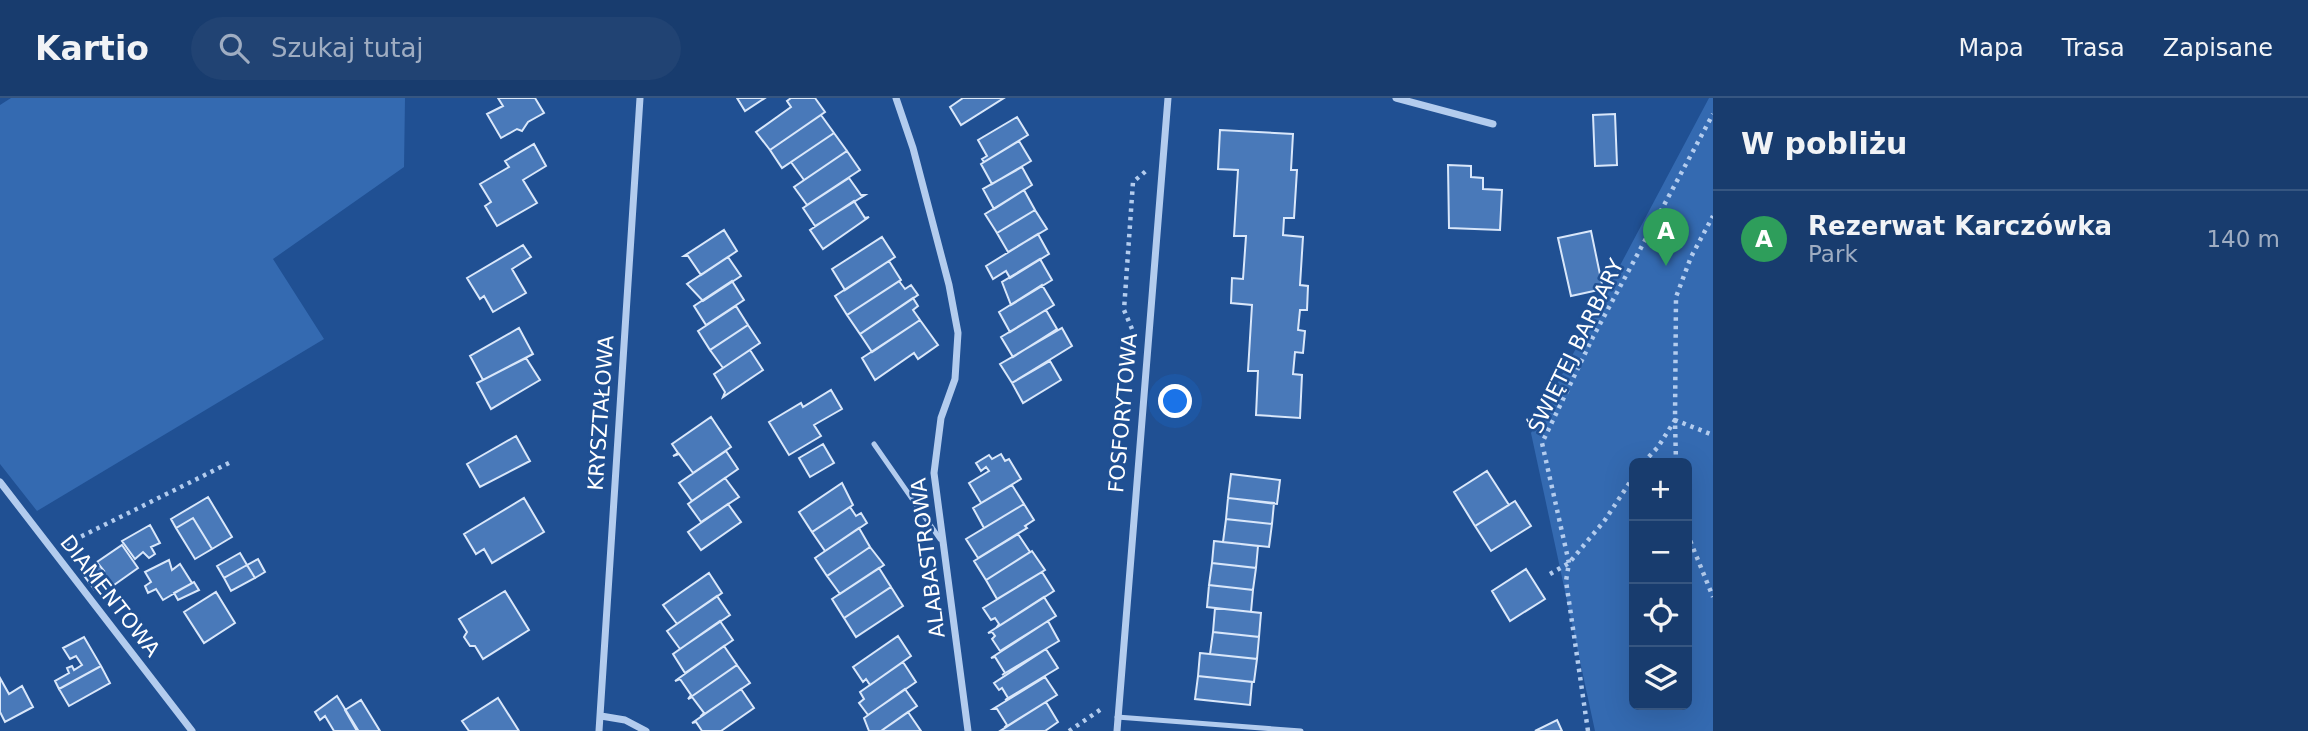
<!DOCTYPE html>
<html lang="pl">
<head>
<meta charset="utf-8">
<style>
  :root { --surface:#183c6e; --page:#214373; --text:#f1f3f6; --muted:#9fadc2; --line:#365681; --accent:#ea580c }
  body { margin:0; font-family:"DejaVu Sans",sans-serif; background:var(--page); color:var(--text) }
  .controls { position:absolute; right:21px; bottom:21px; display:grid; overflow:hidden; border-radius:10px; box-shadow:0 7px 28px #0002 }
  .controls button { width:63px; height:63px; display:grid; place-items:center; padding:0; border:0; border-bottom:2px solid var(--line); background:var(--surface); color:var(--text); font:35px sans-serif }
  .you { position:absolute; left:1176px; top:304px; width:24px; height:24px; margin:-18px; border:5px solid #fff; border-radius:50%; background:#1a73e8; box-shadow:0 0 0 10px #1a73e833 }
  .badge { display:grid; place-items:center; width:46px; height:46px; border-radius:50%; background:var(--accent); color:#fff; font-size:23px; font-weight:700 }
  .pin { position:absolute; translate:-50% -58px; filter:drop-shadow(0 2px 4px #0008) }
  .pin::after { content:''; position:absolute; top:37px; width:24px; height:21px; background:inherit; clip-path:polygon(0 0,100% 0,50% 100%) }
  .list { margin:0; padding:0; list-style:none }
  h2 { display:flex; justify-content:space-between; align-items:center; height:91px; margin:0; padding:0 28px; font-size:30px }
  h2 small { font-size:23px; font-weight:400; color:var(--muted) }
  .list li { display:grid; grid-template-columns:46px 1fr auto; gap:21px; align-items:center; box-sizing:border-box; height:98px; padding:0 28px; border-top:2px solid var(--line) }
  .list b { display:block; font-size:26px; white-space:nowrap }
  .list p { margin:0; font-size:23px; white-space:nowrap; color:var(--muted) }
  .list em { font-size:23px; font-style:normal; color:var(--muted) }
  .icon { flex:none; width:38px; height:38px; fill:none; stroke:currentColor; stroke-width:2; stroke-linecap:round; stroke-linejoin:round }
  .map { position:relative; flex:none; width:1713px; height:633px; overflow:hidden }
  header { display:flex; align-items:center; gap:42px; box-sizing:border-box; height:98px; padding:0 35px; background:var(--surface); border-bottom:2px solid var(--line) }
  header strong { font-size:33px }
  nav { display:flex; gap:38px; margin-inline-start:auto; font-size:24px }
  .search { width:490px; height:63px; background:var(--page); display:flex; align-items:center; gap:18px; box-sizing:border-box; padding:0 24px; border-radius:38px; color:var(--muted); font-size:26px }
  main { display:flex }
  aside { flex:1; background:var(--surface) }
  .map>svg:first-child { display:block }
  .green { fill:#346ab1; fill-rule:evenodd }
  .building { fill:#4979b9; stroke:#d9e7fa; stroke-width:2 }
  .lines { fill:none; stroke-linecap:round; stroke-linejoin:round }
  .path { stroke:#b3ccee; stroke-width:4.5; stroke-dasharray:3.5 5; stroke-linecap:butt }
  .lane { stroke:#b3ccee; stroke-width:5 }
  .street { stroke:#b3ccee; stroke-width:7 }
  .labels { text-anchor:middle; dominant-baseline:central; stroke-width:5; stroke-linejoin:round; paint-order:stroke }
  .street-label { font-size:21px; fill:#fff; stroke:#205093 }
</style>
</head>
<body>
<header>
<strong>Kartio</strong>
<div class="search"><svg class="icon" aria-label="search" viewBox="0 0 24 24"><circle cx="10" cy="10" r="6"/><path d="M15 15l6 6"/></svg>Szukaj tutaj</div>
<nav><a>Mapa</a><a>Trasa</a><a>Zapisane</a></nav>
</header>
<main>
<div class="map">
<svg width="1713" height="633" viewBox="0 0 1713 633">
  <rect width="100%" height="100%" fill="#205093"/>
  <path class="green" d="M11 0H405L404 69 273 161 324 241 37 413 0 366V7Z
    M1709 0H1713V633H1595L1531 335ZM1634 365H1687V607H1634Z"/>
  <path class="building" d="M498 0H535L544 15 528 24 522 33 517 31 501 40 487 16 503 8Z
    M737 0H765L745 13Z
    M791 0H815L825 14 770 52 756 34 791 9 787 3Z
    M963 0H1004L961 27 950 9Z
    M1615 16 1617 67 1595 68 1593 17Z
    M821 17 834 35 782 70 770 52Z
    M1017 19 1028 37 984 64 982 61 987 58 978 42Z
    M1220 32 1293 36 1291 72H1297L1294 120H1284L1283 137 1303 139 1300 187 1308 188 1307 212H1300L1298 232 1305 233 1303 255 1295 254 1293 276 1302 277 1300 320 1256 317 1258 273H1248L1252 207 1231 205 1232 180 1243 181 1246 138H1234L1238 72 1218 71Z
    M834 35 847 53 804 82 791 64Z
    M1019 43 1031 63 992 86 981 66Z
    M534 46 546 68 523 82 537 105 497 128 485 108 491 104 480 86 509 69 505 63Z
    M847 53 860 72 807 107 794 89Z
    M1448 67 1471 68V79L1483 80V91L1502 92 1500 132 1449 130Z
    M1022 69 1032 87 994 111 983 91Z
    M849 80 861 97H865L815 128 803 110Z
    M1024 92 1035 112 997 135 985 116Z
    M854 103 865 120 869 119 823 151 810 132Z
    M1035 112 1047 131 1008 154 997 135Z
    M724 132 737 153 701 177 688 158H684Z
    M1591 133 1603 191 1571 198 1558 140Z
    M1038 136 1049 156 1010 180 1006 173 993 181 986 168Z
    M882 139 895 159 845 192 832 171Z
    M523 147 531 159 512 171 526 195 493 214 484 198 480 201 467 180Z
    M728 159 741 178 703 203 687 186Z
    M1040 161 1052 182 1011 207 1002 184Z
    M889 163 901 182 847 217 835 198Z
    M732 183 744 202 706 227 694 208Z
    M899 183 905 191 911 187 918 197 860 236 847 217Z
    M1042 187 1054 207 1010 234 999 214Z
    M913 200 918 208 913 212 920 222 872 254 860 236Z
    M736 208 748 227 710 252 698 233Z
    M1046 212 1057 231 1013 259 1001 239Z
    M920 222 938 247 918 261 914 255 875 282 862 260Z
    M748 227 760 245 723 270 710 252Z
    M519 230 533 256 483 282 470 258Z
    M1062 230 1072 248 1012 285 1000 266Z
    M750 252 763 272 723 299 725 294 714 276Z
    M526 260 540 282 491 311 477 285Z
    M1050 263 1061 282 1023 305 1012 285Z
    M831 292 842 311 814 327 821 338 789 357 769 324 801 305 803 309Z
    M711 319 731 349 693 375 679 356 673 358 678 355 672 346Z
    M516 338 530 363 480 389 467 366Z
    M823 346 834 365 810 379 799 360Z
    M726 353 738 371 692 403 679 385Z
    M1001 356 1005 363 1009 361 1021 381 981 405 969 385 989 373 986 369 981 373 976 365 989 357 992 361Z
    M1487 373 1509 407 1475 428 1454 394Z
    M1231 376 1280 382 1277 406 1228 400Z
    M725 380 739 399 701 424 688 406Z
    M842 385 853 407 812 434 799 414Z
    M1012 387 1024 406 984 430 973 410Z
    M208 399 232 439 212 451 193 420 176 430 171 421Z
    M524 400 544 434 492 465 484 451 476 456 464 436Z
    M1228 400 1274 405 1272 426 1226 421Z
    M1515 403 1531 428 1491 453 1475 428Z
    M728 406 741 424 701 452 688 434Z
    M1024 406 1034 422 1025 428 1027 430 978 460 966 441Z
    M850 409 856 418 861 415 867 425 825 453 812 434Z
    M193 420 212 451 195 461 176 430Z
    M1226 421 1272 426 1269 449 1223 444Z
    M150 427 160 445 151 449 155 456 149 460 143 454 135 461 122 443Z
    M859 430 870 449 827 478 815 460Z
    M1018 436 1030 454 986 482 974 463Z
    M1214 443 1258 448 1256 470 1212 465Z
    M122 447 138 470 114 487 111 484 104 489 97 477 104 473 97 464Z
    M870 449 884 467 840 496 827 478Z
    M1032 453 1045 472 997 501 986 482Z
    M240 455 247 467 224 480 217 468Z
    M258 461 265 474 255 480 247 467Z
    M169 462 172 472 180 466 192 485 163 502 156 491 148 495 145 488 151 484 145 474Z
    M97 464 104 473 97 477 102 485 94 491 82 475Z
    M1212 465 1256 470 1253 492 1209 487Z
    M247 467 255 480 231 493 224 480Z
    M879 470 891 489 844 520 832 501Z
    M1526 471 1545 501 1510 523 1492 493Z
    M1042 474 1054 493 996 530 999 526 995 520 991 522 983 510Z
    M709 475 722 495 677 526 663 507Z
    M194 484 199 492 178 502 174 495Z
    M1209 487 1253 492 1251 514 1207 509Z
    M891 489 903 508 856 539 844 520Z
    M505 493 529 532 483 561 475 548H470L464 539 467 534 459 521Z
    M216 494 235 525 204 545 184 514Z
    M717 498 730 517 680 551 667 533Z
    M1044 499 1056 518 1000 553 992 541 995 538 992 534 988 535Z
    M1215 510 1261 515 1259 539 1213 534Z
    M720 523 733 542 685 575 673 556Z
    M1048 523 1059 543 1002 577 1005 575 995 559 991 560Z
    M1213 534 1259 539 1257 561 1210 556Z
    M898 538 911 558 870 587 866 581 863 584 853 569Z
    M84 539 101 568 59 591 55 583 69 575 67 570 72 568 74 572 82 567 76 558 70 561 63 550Z
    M724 548 737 567 688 601 691 597 680 581 675 583Z
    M1046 551 1058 570 1005 602 1008 600 1002 590 999 592 994 585Z
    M1200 555 1257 561 1254 584 1198 578Z
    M903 564 916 584 868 617 859 605 864 601 860 594Z
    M737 567 750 585 700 619 704 615 692 599 688 601Z
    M101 568 110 585 69 608 59 591Z
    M1198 578 1252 584 1250 607 1195 601Z
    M1045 579 1057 597 1004 630 1007 627 997 611H993Z
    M0 580 9 596 22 588 33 609 5 624 0 614Z
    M741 591 754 610 721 633H702L696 624 692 625Z
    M905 591 917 608 881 633H869L864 620Z
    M337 598 358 632 357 633H334L325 618 320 622 315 614Z
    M498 600 519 633H469L462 623Z
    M361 602 380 633H357L345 612Z
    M1046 604 1058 624 1045 633H1000Z
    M908 614 921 633H881Z
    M1557 622 1562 633H1535Z"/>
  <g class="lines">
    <path class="path" d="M1132 231 1124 212 1133 84 1146 73
      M1643 365 1658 349 1675 322 1676 199 1691 159 1713 118
      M1676 365 1675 322 1713 337
      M1687 435 1713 499
      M66 446 231 364
      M1550 476 1569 465 1605 422 1634 378
      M1069 633 1103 610
      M1588 633 1566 483 1569 465 1542 345 1593 239 1713 16"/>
    <path class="lane" d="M874 346 940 441
      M1117 619 1301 633"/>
    <path class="street" d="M896 0 913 50 949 187 958 235 955 281 941 320 934 375 968 633
      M1396 0 1493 26
      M0 384 192 633
      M601 618 625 622 646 633
      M599 633 640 0
      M1117 633 1168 0"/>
  </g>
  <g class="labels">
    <g class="street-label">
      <text transform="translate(1576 248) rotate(-64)">ŚWIĘTEJ BARBARY</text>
      <text transform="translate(601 315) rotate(-86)">KRYSZTAŁOWA</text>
      <text transform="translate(1123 315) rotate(-85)">FOSFORYTOWA</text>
      <text transform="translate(928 460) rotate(-97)">ALABASTROWA</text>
      <text transform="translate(110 498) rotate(52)">DIAMENTOWA</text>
    </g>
  </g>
</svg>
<div class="controls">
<button>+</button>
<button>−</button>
<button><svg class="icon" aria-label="locate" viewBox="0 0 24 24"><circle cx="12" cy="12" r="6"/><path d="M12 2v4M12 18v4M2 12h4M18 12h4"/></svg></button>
<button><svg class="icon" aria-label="layers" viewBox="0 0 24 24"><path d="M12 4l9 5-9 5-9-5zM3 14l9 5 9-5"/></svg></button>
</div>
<div class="you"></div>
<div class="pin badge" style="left:1666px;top:168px;background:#2e9e5b">A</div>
</div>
<aside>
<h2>W pobliżu<small></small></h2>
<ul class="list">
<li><span class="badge" style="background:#2e9e5b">A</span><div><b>Rezerwat Karczówka</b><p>Park</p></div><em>140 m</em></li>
</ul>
</aside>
</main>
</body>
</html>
